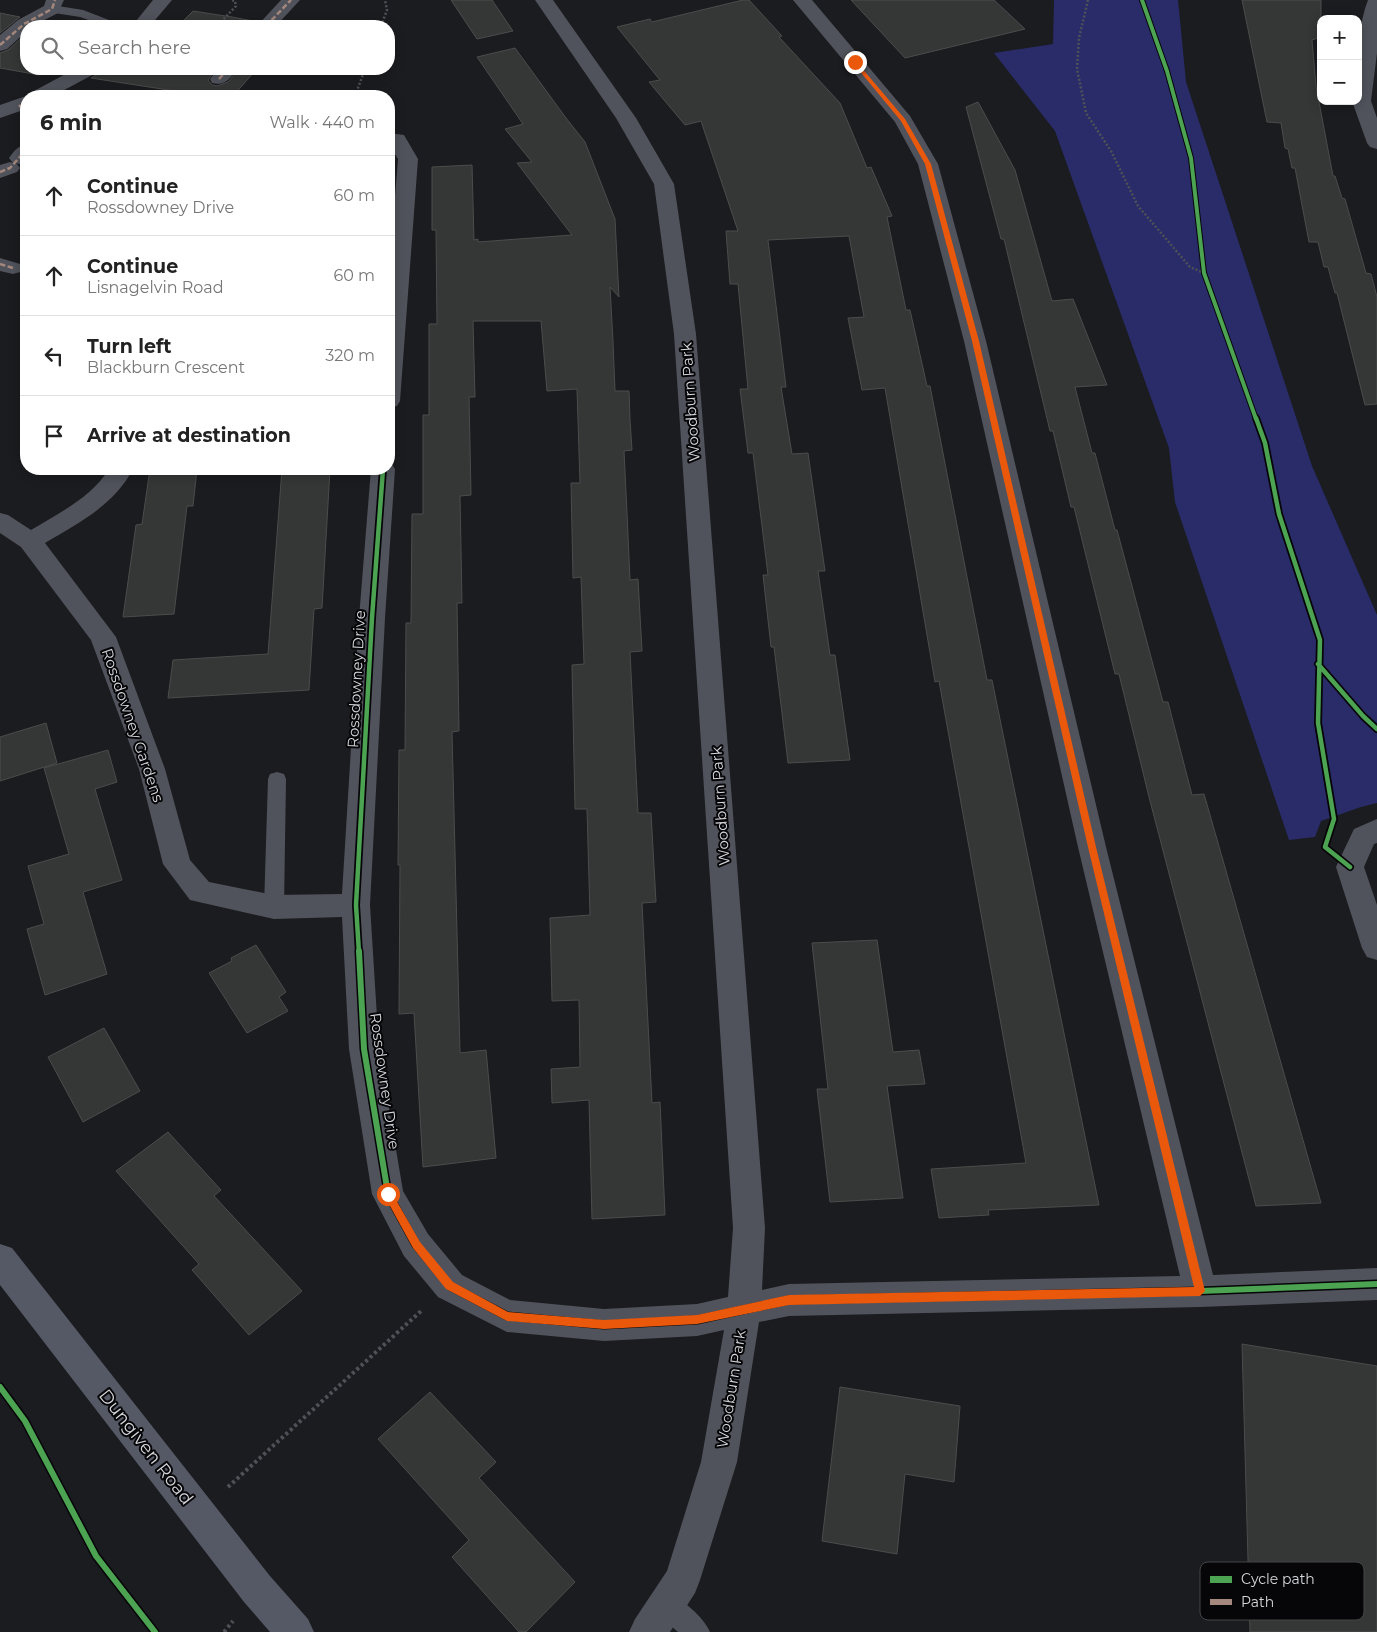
<!DOCTYPE html>
<html lang="en">
<head>
<meta charset="utf-8">
<style>
  :root { --surface:#fff; --page:#f6f6f6; --text:#222; --muted:#767676; --line:#e0e0e0 }
  body { margin:0; font-family:Montserrat,sans-serif; background:var(--page); color:var(--text) }
  .controls { position:absolute; right:15px; top:15px; display:grid; overflow:hidden; border-radius:10px; box-shadow:0 2px 12px #0003 }
  .controls button { width:45px; height:45px; display:grid; place-items:center; padding:0; border:0; border-bottom:1px solid var(--line); background:var(--surface); color:var(--text); font:25px sans-serif }
  .stop { position:absolute; width:15px; height:15px; margin:-11px; border:4px solid #ea580c; border-radius:50%; background:#fff }
  .stop.end { background:#ea580c; border-color:#fff; box-shadow:0 1px 5px #0008 }
  .list { margin:0; padding:0; list-style:none }
  h2 { display:flex; justify-content:space-between; align-items:center; height:65px; margin:0; padding:0 20px; font-size:21px }
  h2 small { font-size:16px; font-weight:400; color:var(--muted) }
  .list li { display:grid; grid-template-columns:32px 1fr auto; gap:15px; align-items:center; box-sizing:border-box; height:80px; padding:0 20px; border-top:1px solid var(--line) }
  .list b { display:block; font-size:19px; white-space:nowrap }
  .list p { margin:0; font-size:16px; white-space:nowrap; color:var(--muted) }
  .list em { font-size:16px; font-style:normal; color:var(--muted) }
  .icon { flex:none; width:28px; height:28px; fill:none; stroke:currentColor; stroke-width:2; stroke-linecap:round; stroke-linejoin:round }
  .map { position:relative; flex:none; width:1377px; height:1632px; overflow:hidden }
  .search { position:absolute; background:var(--surface); box-shadow:0 2px 12px #0003; left:20px; top:20px; width:375px; height:55px; display:flex; align-items:center; gap:12px; box-sizing:border-box; padding:0 18px; border-radius:20px; color:var(--muted); font-size:19px }
  .panel { position:absolute; background:var(--surface); box-shadow:0 2px 12px #0003; left:20px; top:90px; width:375px; height:385px; border-radius:20px }
  .map>svg:first-child { display:block }
  .green { fill:#292c69 }
  .building { fill:#353636; stroke:#4c4c4c }
  .lines { fill:none; stroke-linecap:round; stroke-linejoin:round }
  .path-far1 { stroke:#4f5158; stroke-width:2.5; stroke-dasharray:2 2; stroke-linecap:butt }
  .path { stroke:#4f5158; stroke-width:4; stroke-dasharray:3 3; stroke-linecap:butt }
  .service { fill:#51535c; fill-rule:evenodd }
  .pedestrian { fill:#51535c; fill-rule:evenodd }
  .minor { fill:#51535c; fill-rule:evenodd }
  .trunk { fill:#555865; fill-rule:evenodd }
  .quiet { stroke:#a5887d; stroke-width:2.5; stroke-dasharray:5.5 2.5; stroke-linecap:butt }
  .cycleway-far2-casing { stroke:#060608; stroke-width:6 }
  .cycleway-far1-casing { stroke:#060608; stroke-width:8 }
  .cycleway-casing { stroke:#060608; stroke-width:9 }
  .cycleway-far2 { stroke:#4ca352; stroke-width:4 }
  .cycleway-far1 { stroke:#4ca352; stroke-width:4.5 }
  .cycleway { stroke:#4ca352; stroke-width:6 }
  .route { fill:#ea580c }
  .labels { text-anchor:middle; dominant-baseline:central; stroke-width:4; stroke-linejoin:round; paint-order:stroke }
  .street-label { font-size:15px; fill:#d6d7dc; stroke:#060608 }
  .near-street-label { font-size:18px; fill:#d6d7dc; stroke:#060608 }
  .key { fill:#060608; stroke:#444548; stroke-width:1 }
  .key-label { font-size:14px; fill:#d6d7dc }
</style>
</head>
<body>
<div class="map">
<svg width="1377" height="1632" viewBox="0 0 1377 1632">
  <rect width="100%" height="100%" fill="#1b1c1f"/>
  <path class="green" d="M1054 0H1178L1186 82 1312 466 1377 615V803L1361 807 1321 821 1315 837 1289 840 1175 502 1169 448 1055 131 994 53 1053 44Z"/>
  <path class="building" d="M451 0H492L513 31 477 39Z
    M743 0H749L782 36 779 37 840 103 867 168 871 167 892 216 887 217 906 310H910L927 386H930L987 680H992L1099 1205 988 1210 989 1215 939 1218 931 1169 1026 1163 939 681 935 682 885 388 862 390 848 318 864 317 849 236 768 240 786 387H781L792 454 808 453 825 571H818L830 655H835L850 760 788 763 774 647H771L763 575H768L753 453H748L740 389H748L738 284H730L726 231H738L701 121 685 125 649 82 660 80 617 27 650 19 652 22Z
    M851 0H994L1025 29 905 58Z
    M1242 0H1321V37L1312 40 1316 86 1333 176H1335L1342 198 1345 199 1366 273 1371 274 1377 297V404L1365 405 1337 293H1335L1328 267H1324L1318 242H1309L1295 168H1292L1288 149 1285 148 1281 123 1267 122Z
    M193 11 232 17 258 22 255 26H178Z
    M0 13 20 17 0 33Z
    M26 34V69H71L64 73 45 70 39 75 0 68V53L8 50Z
    M515 48 566 118 585 142 615 219 619 297 610 287 613 341 615 391H629L630 420 632 450 624 451 627 513 630 580 638 579 642 651 630 652 638 813H651L656 902 642 903 652 1103 660 1102 665 1215 592 1219 589 1100 552 1103 551 1069 580 1067 579 1000 552 1001 550 918 590 915 587 809H575L572 665 584 664 581 577 573 578 571 483H580L577 389 547 391 541 321H473L475 397H469L471 495 460 496 462 603H457L459 731 452 732 460 1053 486 1050 496 1158 423 1167 414 1013 399 1014 400 865H398L399 750H405L406 623H411L412 514H423V415H429V324H437L436 230H432V167L472 165 474 240 478 239V242L572 235 517 163 532 162 505 129 523 124 477 57Z
    M100 69H216L208 80 212 85 217 86 228 82 239 69H274L270 74 255 71 233 96H207L91 78 98 74Z
    M978 102 1015 170 1052 301 1073 299 1107 385 1075 387 1092 453H1095L1115 530H1117L1163 702H1168L1192 795 1204 794 1321 1203 1256 1206 1149 797 1119 674H1115L1074 507H1071L1053 431H1050L1004 239H1001L966 107Z
    M150 469H197L193 506H187L174 614 123 617 136 525 142 524Z
    M282 469H330L322 608 314 609 309 690 168 698 173 660 268 654Z
    M46 723 57 763 0 781V737Z
    M108 750 117 782 95 789 122 880 83 892 107 974 45 995 27 929 44 924 28 866 69 854 44 768Z
    M877 940 893 1052 919 1050 925 1084 887 1086 903 1198 830 1202 817 1089H828L812 943Z
    M256 945 286 992 279 997 288 1011 247 1033 209 973 232 961 231 958Z
    M104 1028 140 1091 83 1122 48 1057Z
    M168 1132 221 1190 214 1196 302 1291 249 1335 192 1270 199 1264 116 1171Z
    M1242 1344 1377 1366V1632H1250Z
    M840 1387 960 1406 954 1482 905 1474 897 1554 822 1541Z
    M430 1392 496 1462 479 1478 575 1582 526 1632H519L452 1557 469 1540 378 1439Z"/>
  <g class="lines">
    <path class="path-far1" d="M1088 0 1079 38 1077 69 1086 113 1111 151 1138 206 1190 267 1204 273
      M221 22 236 6 235 1 231 0
      M381 26 387 10 385 0
      M248 91 253 96
      M355 96 365 69"/>
    <path class="path" d="M228 1487 421 1311
      M224 1632 233 1621"/>
    <path class="service" d="M52 5 83 10 109 20 132 23 134 26H105L80 17 48 12 46 9Z
      M277 772 284 774 286 779 284 907 281 913 274 915 267 913 264 907 268 779 270 774Z
      M666 1592C682 1599 703 1616 710 1632H678L657 1614 653 1605 657 1596Z"/>
    <path class="pedestrian" d="M46 0H64L58 13 33 26H26V32L7 49 0 51V35L18 20 44 6Z
      M281 0H300L276 26H257Z
      M218 69H237C230 79 225 86 212 83L210 79Z
      M26 144V162L19 164 12 162 9 158C14 151 18 146 26 144Z
      M10 162 17 164 20 168 17 172 0 178V165Z
      M0 258 20 264 24 268 20 272 13 274 0 271Z"/>
    <path class="minor" d="M153 0H172L150 26H132Z
      M535 0H553L636 118 674 184 696 334 765 1228 762 1290 789 1284 1180 1276 1078 847 964 341 918 164 895 122 793 0H812L910 116 938 164 986 341 1106 847 1213 1275 1377 1268V1300L1200 1307 789 1316 759 1322 737 1462 700 1580 695 1593 670 1632H629L635 1619 667 1571 701 1462 724 1330 697 1336 604 1341 507 1332 438 1297 404 1256 372 1194 349 1049 342 917 274 919 190 900 163 864 139 769 91 640 21 547 0 533V513L8 515 31 530C59 513 92 497 109 469H133C114 505 79 523 45 543L116 637 165 769 190 860 209 882 274 895 342 894 359 618 371 469H389V463H391L395 469 385 618 370 905 379 1049 403 1191 428 1234 462 1275 510 1300 604 1309 697 1304 728 1297 733 1228 674 334 654 184 616 118Z
      M1368 0H1377V53L1371 101 1377 118V149L1370 147 1367 143 1352 101H1358C1358 68 1356 31 1368 0Z
      M75 69H98L96 73 53 96H29L32 92Z
      M26 96V109L0 118V105Z
      M389 133 404 135 418 159 400 401 397 406 389 408V270L398 159 389 145Z
      M1377 819V843L1374 844 1364 867 1377 905V960L1367 957 1362 948 1336 867 1354 829Z"/>
    <path class="trunk" d="M0 1244 12 1248 270 1576 308 1619 314 1632H270L244 1602 0 1285Z"/>
    <path class="quiet" d="M266 26 291 0
      M0 45 24 24 52 9 55 0
      M219 79 228 69
      M19 105 26 113
      M0 172 10 168 26 150
      M0 264 13 268"/>
    <g class="cycleway-far2-casing">
      <path id="cycleway-far2" d="M1142 0 1167 71 1191 158 1204 273 1256 419"/>
    </g>
    <g class="cycleway-far1-casing">
      <path id="cycleway-far1" d="M1256 418 1265 443 1279 514 1320 640 1318 723 1334 819 1325 847 1350 867
        M1318 664 1363 716 1377 729
        M359 953 356 905 372 618 383 469"/>
    </g>
    <g class="cycleway-casing">
      <path id="cycleway" d="M359 951 364 1049 388 1194 416 1245 450 1286 507 1316 604 1325 697 1320 789 1300 1200 1291 1377 1284
        M0 1387 25 1421 96 1556 155 1632"/>
    </g>
    <use href="#cycleway-far2" class="cycleway-far2"/>
    <use href="#cycleway-far1" class="cycleway-far1"/>
    <use href="#cycleway" class="cycleway"/>
  </g>
  <path class="route" d="M855 60 905 119 931 164 979 341 1096 847 1205 1291 1200 1296 789 1305 697 1324 604 1329 507 1321 446 1289 413 1248 385 1197V1191H391L420 1242 453 1282 508 1312 604 1320 697 1315 789 1295 1194 1287 1088 847 972 341 925 164 901 121 853 63Z"/>
  <g class="labels">
    <g class="street-label">
      <text transform="translate(690 402) rotate(-94)">Woodburn Park</text>
      <text transform="translate(356 679) rotate(-87)">Rossdowney Drive</text>
      <text transform="translate(133 725) rotate(71)">Rossdowney Gardens</text>
      <text transform="translate(720 806) rotate(-94)">Woodburn Park</text>
      <text transform="translate(385 1081) rotate(82)">Rossdowney Drive</text>
      <text transform="translate(731 1389) rotate(-81)">Woodburn Park</text>
    </g>
    <g class="near-street-label">
      <text transform="translate(146 1447) rotate(52)">Dungiven Road</text>
    </g>
  </g>
  <rect x="1200" y="1562" width="164" height="58" rx="8" class="key"/>
  <rect x="1210" y="1576" width="22" height="7" fill="#4ca352"/>
  <rect x="1210" y="1599" width="22" height="6" fill="#a5887d"/>
  <g class="key-label">
    <text x="1241" y="1584">Cycle path</text>
    <text x="1241" y="1607">Path</text>
  </g>
</svg>
<div class="controls">
<button>+</button>
<button>−</button>
</div>
<div class="stop" style="left:388px;top:1194px"></div>
<div class="stop end" style="left:855px;top:62px"></div>
<div class="search"><svg class="icon" aria-label="search" viewBox="0 0 24 24"><circle cx="10" cy="10" r="6"/><path d="M15 15l6 6"/></svg>Search here</div>
<section class="panel">
<h2>6 min<small>Walk · 440 m</small></h2>
<ul class="list">
<li><svg class="icon" aria-label="ahead" viewBox="0 0 24 24"><path d="M12 20V5M6 11l6-6 6 6"/></svg><div><b>Continue</b><p>Rossdowney Drive</p></div><em>60 m</em></li>
<li><svg class="icon" aria-label="ahead" viewBox="0 0 24 24"><path d="M12 20V5M6 11l6-6 6 6"/></svg><div><b>Continue</b><p>Lisnagelvin Road</p></div><em>60 m</em></li>
<li><svg class="icon" aria-label="left" viewBox="0 0 24 24"><path d="M17 20v-9H6M10 6l-5 5 5 5"/></svg><div><b>Turn left</b><p>Blackburn Crescent</p></div><em>320 m</em></li>
<li><svg class="icon" aria-label="arrive" viewBox="0 0 24 24"><path d="M6 21V4h12l-3 4 3 4H6"/></svg><div><b>Arrive at destination</b></div></li>
</ul>
</section>
</div>
</body>
</html>
